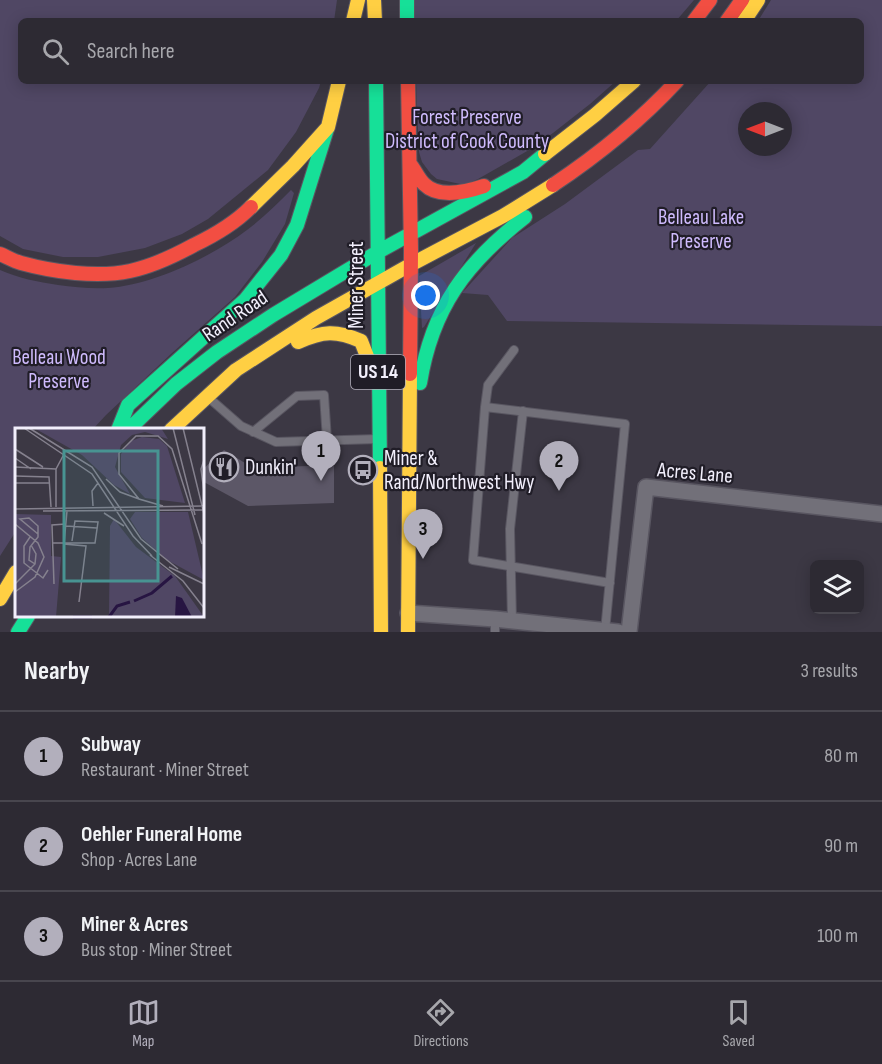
<!DOCTYPE html>
<html lang="en">
<head>
<meta charset="utf-8">
<style>
  :root { --surface:#2d2a33; --page:#39363f; --text:#f1f3f6; --muted:#a7a7ac; --line:#48464e; --accent:#b2afbc }
  body { margin:0; font-family:"Sofia Sans Condensed",sans-serif; background:var(--page); color:var(--text) }
  .controls { position:absolute; right:18px; bottom:18px; display:grid; overflow:hidden; border-radius:9px; box-shadow:0 3px 15px #0003 }
  .controls button { width:54px; height:54px; display:grid; place-items:center; padding:0; border:0; border-bottom:2px solid var(--line); background:var(--surface); color:var(--text); font:30px sans-serif }
  .compass { position:absolute; left:738px; top:102px; width:54px; height:54px; border-radius:50%; background:var(--surface); box-shadow:0 3px 15px #0003; rotate:270deg }
  .you { position:absolute; left:426px; top:296px; width:21px; height:21px; margin:-15px; border:4px solid #fff; border-radius:50%; background:#1a73e8; box-shadow:0 0 0 9px #1a73e833 }
  .badge { display:grid; place-items:center; width:39px; height:39px; border-radius:50%; background:var(--accent); color:#111; font-size:20px; font-weight:700 }
  .pin { position:absolute; translate:-50% -50px; filter:drop-shadow(0 2px 3px #0008) }
  .pin::after { content:''; position:absolute; top:32px; width:21px; height:18px; background:inherit; clip-path:polygon(0 0,100% 0,50% 100%) }
  .list { margin:0; padding:0; list-style:none }
  h2 { display:flex; justify-content:space-between; align-items:center; height:78px; margin:0; padding:0 24px; font-size:26px }
  h2 small { font-size:20px; font-weight:400; color:var(--muted) }
  .list li { display:grid; grid-template-columns:39px 1fr auto; gap:18px; align-items:center; box-sizing:border-box; height:90px; padding:0 24px; border-top:2px solid var(--line) }
  .list b { display:block; font-size:22px; white-space:nowrap }
  .list p { margin:0; font-size:20px; white-space:nowrap; color:var(--muted) }
  .list em { font-size:20px; font-style:normal; color:var(--muted) }
  .icon { flex:none; width:33px; height:33px; fill:none; stroke:currentColor; stroke-width:2; stroke-linecap:round; stroke-linejoin:round }
  .map { position:relative; flex:none; width:882px; height:632px; overflow:hidden }
  .search { position:absolute; background:var(--surface); box-shadow:0 3px 15px #0003; left:18px; right:18px; top:18px; height:66px; display:flex; align-items:center; gap:15px; box-sizing:border-box; padding:0 21px; border-radius:9px; color:var(--muted); font-size:22px }
  .sheet { height:348px; background:var(--surface) }
  nav { display:flex; justify-content:space-around; align-items:center; box-sizing:border-box; height:84px; border-top:2px solid var(--line); background:var(--surface); font-size:16px; color:var(--muted) }
  nav a { display:grid; justify-items:center; gap:3px }
  nav .on { color:var(--accent) }
  .map>svg:first-child { display:block }
  .green { fill:#504764; fill-rule:evenodd }
  .building { fill:#5c5767 }
  .lines { fill:none; stroke-linecap:round; stroke-linejoin:round }
  .lane-casing { stroke:#595661; stroke-width:10 }
  .street-casing { stroke:#595661; stroke-width:18 }
  .fast-casing { stroke:#595661; stroke-width:16 }
  .slow-casing { stroke:#595661; stroke-width:16 }
  .jam-casing { stroke:#595661; stroke-width:16 }
  .lane { stroke:#727079; stroke-width:8 }
  .street { stroke:#727079; stroke-width:15 }
  .fast { stroke:#16e098; stroke-width:14 }
  .slow { stroke:#ffcf43; stroke-width:14 }
  .jam { stroke:#f24e42; stroke-width:14 }
  .labels { text-anchor:middle; dominant-baseline:central; stroke-width:4.5; stroke-linejoin:round; paint-order:stroke }
  .shield { fill:#201d27; stroke:#b3b0bc; stroke-width:1.5 }
  .shield-label { font-size:20px; font-weight:bold; fill:#f2effc }
  .park-label { font-size:21px; fill:#cfbbfd; stroke:#201d27 }
  .street-label { font-size:21px; fill:#f2effc; stroke:#201d27 }
  .poi-label { font-size:21px; fill:#f2effc; stroke:#201d27; text-anchor:start }
  .inset-river { fill:none; stroke:#271542; stroke-width:3 }
  .inset-road { fill:none; stroke:#85818e; stroke-width:1.5 }
  .view { fill:#489492; fill-opacity:0.15; stroke:#489492; stroke-width:3 }
  .inset-edge { fill:none; stroke:#f2effc; stroke-width:3 }
</style>
</head>
<body>
<div class="map">
<svg width="882" height="632" viewBox="0 0 882 632">
  <rect width="100%" height="100%" fill="#3c3844"/>
  <path class="green" d="M0 0H337L334 21H21V81H321L319 88 296 132 268 170 208 219 182 234 145 248 98 257H63L23 249 0 236Z
    M413 0H694L676 21H414Z
    M771 0H882V326L507 321 488 295 462 293 512 238 565 204 638 150 650 149 711 81H861V21H758ZM747 111H783V147H747Z
    M416 81H616L590 104 553 133 529 150 478 179 465 185 437 179 431 174 422 162 419 152Z
    M291 190 294 193 285 224 262 262 235 297 172 353 106 415 93 429 16 430V531L0 556V270C18 278 38 282 58 285 74 287 91 289 108 288 153 285 211 257 247 230 263 218 277 204 291 190Z
    M476 243 424 327 422 328 419 276Z"/>
  <path class="building" d="M224 450 253 468 334 465V503L248 506 202 481V470Z"/>
  <g class="lines">
    <g class="lane-casing">
      <path id="lane" d="M209 398 241 426 276 442 378 439
        M485 407 488 385 514 350
        M253 432 297 396 324 395 327 440
        M512 621 510 529 523 411
        M605 631 625 424 485 407 473 560 610 583
        M495 632V619"/>
    </g>
    <g class="street-casing">
      <path id="street" d="M408 613 495 619 618 632
        M629 632 646 487 882 514"/>
    </g>
    <g class="fast-casing">
      <path id="fast" d="M407 0V21
        M376 81 380 468
        M420 383C432 308 466 263 525 217
        M118 430 128 405 245 300 281 255 297 225 327 129
        M128 430 176 384 217 352 273 315 376 253 523 172 545 154
        M18 632 28 616"/>
    </g>
    <g class="slow-casing">
      <path id="slow" d="M374 0 375 21
        M353 21 358 0
        M744 21 758 0
        M545 154 595 115 634 81
        M251 207 293 166 328 127 339 81
        M298 342C323 331 336 330 361 341L372 369
        M171 430 236 370 316 318 410 265 503 216 553 185
        M380 468 381 632
        M0 599 16 572
        M408 632 410 374"/>
    </g>
    <g class="jam-casing">
      <path id="jam" d="M694 21 710 0
        M727 21 742 0
        M408 81 411 251 410 374
        M410 164C415 170 418 178 424 184 439 199 466 192 484 186
        M553 185C598 155 640 121 677 81
        M0 254C7 257 14 261 21 263 54 272 97 278 130 271 153 266 174 256 194 245 215 235 235 223 251 207"/>
    </g>
    <use href="#lane" class="lane"/>
    <use href="#street" class="street"/>
    <use href="#fast" class="fast"/>
    <use href="#slow" class="slow"/>
    <use href="#jam" class="jam"/>
  </g>
  <defs>
    <g id="restaurant-ring" transform="scale(1.5)"><circle r="9.5" fill="#201d27" stroke="#b2afbc" stroke-width="1.5"/><path d="M-5-6h1v4h1v-4h1v4h1v-4h1v5L-1.5 .5V6h-2V.5L-5-1ZM5-6V6H3V1.5H1.5Q1.5-4 5-6Z" fill="#b2afbc"/></g>
    <g id="bus-ring" transform="scale(1.5)"><circle r="9.5" fill="#201d27" stroke="#b2afbc" stroke-width="1.5"/><path d="M-5-6H5V4H4V6H2V4H-2V6H-4V4H-5ZM-3.5-4V0h7V-4ZM-3.5 1.2v1.5H-2V1.2ZM2 1.2v1.5H3.5V1.2Z" fill="#b2afbc"/></g>
  </defs>
  <g fill-rule="evenodd">
    <use href="#restaurant-ring" x="224" y="467"/>
    <use href="#bus-ring" x="363" y="470"/>
  </g>
  <g class="labels">
    <rect class="shield" x="351" y="355" width="54" height="34" rx="4.5"/>
    <g class="shield-label">
      <text x="378" y="372">US 14</text>
    </g>
    <g class="park-label">
      <text x="467" y="117">Forest Preserve<tspan x="467" dy="24">District of Cook County</tspan></text>
      <text x="701" y="217">Belleau Lake<tspan x="701" dy="24">Preserve</tspan></text>
      <text x="59" y="357">Belleau Wood<tspan x="59" dy="24">Preserve</tspan></text>
    </g>
    <g class="street-label">
      <text transform="translate(356 285) rotate(-90)">Miner Street</text>
      <text transform="translate(235 316) rotate(-34)">Rand Road</text>
      <text transform="translate(695 473) rotate(5)">Acres Lane</text>
    </g>
    <g class="poi-label">
      <text x="384" y="458">Miner &amp;<tspan x="384" dy="24">Rand/Northwest Hwy</tspan></text>
      <text x="245" y="467">Dunkin'</text>
    </g>
  </g>
  <g transform="translate(15 428)">
    <rect width="189" height="189" fill="#3c3844"/>
    <path d="M19 0H146L153 11 130 4 117 7 106 17 100 39 115 66 99 57 67 27ZM127 9 144 11 152 18 170 75 130 70 106 44V26L116 13ZM120 84H173L189 152 152 132 127 110 115 91ZM0 86 36 87V128L46 129 41 189H0ZM99 91 121 119 160 148 189 189H94L95 98Z" fill="#504764"/>
    <path d="M161 168 167 170 177 189H160Z" fill="#271542"/>
    <path class="inset-river" d="M119 173 137 165 157 148M58 189H77M94 189 102 178 115 174"/>
    <path class="inset-road" d="M9 0 77 46 118 108 137 128M14 0 77 39 126 111 163 141M158 0 180 87M168 0 189 86M0 21 28 39M0 30 16 41M189 32 186 41 189 64M0 39 41 41 49 26M41 41V79M0 48 34 49 36 79M91 51 105 64 124 71M0 55H34M78 78 77 63 83 55M148 78 124 71 104 46V25L121 8H143L157 21 187 116M0 81 189 78M28 83 189 82M52 83 49 116 71 118 64 174M89 85 109 98M0 96 23 115 29 129 20 149 0 164M51 98 82 100M15 109 9 118V135L28 150 33 142M37 115H80L83 94 60 93 57 113M135 127 168 153 189 180M20 136 14 132 15 119 23 109V98L14 90 5 91 23 106M154 139 189 156M0 156 20 136 21 126 16 117M39 156 37 97 51 96"/>
    <path class="view" d="M49 23H143V153H49Z"/>
    <rect width="189" height="189" class="inset-edge"/>
  </g>
</svg>
<div class="controls">
<button><svg class="icon" aria-label="layers" viewBox="0 0 24 24"><path d="M12 4l9 5-9 5-9-5zM3 14l9 5 9-5"/></svg></button>
</div>
<svg class="compass" viewBox="-18 -18 36 36"><path d="M0-13l5 13h-10z" fill="#e53935"/><path d="M0 13l5-13h-10z" fill="#a7a7ac"/></svg>
<div class="you"></div>
<div class="pin badge" style="left:321px;top:481px">1</div>
<div class="pin badge" style="left:559px;top:491px">2</div>
<div class="pin badge" style="left:423px;top:559px">3</div>
<div class="search"><svg class="icon" aria-label="search" viewBox="0 0 24 24"><circle cx="10" cy="10" r="6"/><path d="M15 15l6 6"/></svg>Search here</div>
</div>
<section class="sheet">
<h2>Nearby<small>3 results</small></h2>
<ul class="list">
<li><span class="badge">1</span><div><b>Subway</b><p>Restaurant · Miner Street</p></div><em>80 m</em></li>
<li><span class="badge">2</span><div><b>Oehler Funeral Home</b><p>Shop · Acres Lane</p></div><em>90 m</em></li>
<li><span class="badge">3</span><div><b>Miner &amp; Acres</b><p>Bus stop · Miner Street</p></div><em>100 m</em></li>
</ul>
</section>
<nav>
<a class="on"><svg class="icon" aria-label="map" viewBox="0 0 24 24"><path d="M3 6l6-2 6 2 6-2v14l-6 2-6-2-6 2zM9 4v14M15 6v14"/></svg>Map</a>
<a><svg class="icon" aria-label="directions" viewBox="0 0 24 24"><path d="M12 3l9 9-9 9-9-9zM9 14v-3h6M13 9l2 2-2 2"/></svg>Directions</a>
<a><svg class="icon" aria-label="saved" viewBox="0 0 24 24"><path d="M7 4h10v16l-5-4-5 4z"/></svg>Saved</a>
</nav>
</body>
</html>
